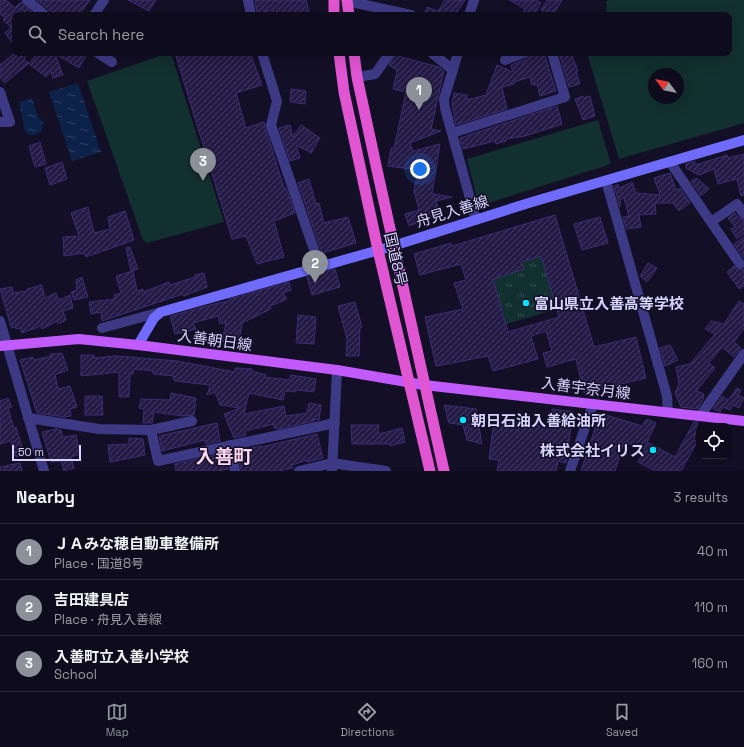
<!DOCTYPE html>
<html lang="en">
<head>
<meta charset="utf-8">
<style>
  :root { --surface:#0e0b1c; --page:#171425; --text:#f1f3f6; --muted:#9b9ba3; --line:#2e2b3b; --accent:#8c9099 }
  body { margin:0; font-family:"Space Grotesk","Noto Sans JP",sans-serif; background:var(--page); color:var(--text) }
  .controls { position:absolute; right:12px; bottom:12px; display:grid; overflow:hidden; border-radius:8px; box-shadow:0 4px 16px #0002 }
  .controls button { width:36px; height:36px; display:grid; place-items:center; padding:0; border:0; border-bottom:1px solid var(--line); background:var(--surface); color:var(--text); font:20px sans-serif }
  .compass { position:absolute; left:648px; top:68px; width:36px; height:36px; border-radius:50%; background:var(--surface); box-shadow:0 4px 16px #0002; rotate:302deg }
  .scale { position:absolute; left:12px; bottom:10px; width:69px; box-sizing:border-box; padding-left:4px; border:2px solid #d9d4ff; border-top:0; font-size:11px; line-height:14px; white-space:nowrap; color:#d9d4ff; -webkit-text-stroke:3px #130f26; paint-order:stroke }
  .you { position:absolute; left:420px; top:169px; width:14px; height:14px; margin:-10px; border:3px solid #fff; border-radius:50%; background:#1a73e8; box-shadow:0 0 0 6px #1a73e833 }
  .badge { display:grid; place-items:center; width:26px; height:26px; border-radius:50%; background:var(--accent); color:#fff; font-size:13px; font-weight:700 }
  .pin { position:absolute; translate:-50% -33px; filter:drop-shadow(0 1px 2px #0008) }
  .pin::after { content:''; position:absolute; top:21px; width:14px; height:12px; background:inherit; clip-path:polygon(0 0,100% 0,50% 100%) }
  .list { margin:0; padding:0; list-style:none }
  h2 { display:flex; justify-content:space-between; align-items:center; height:52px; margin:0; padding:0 16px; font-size:17px }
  h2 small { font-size:13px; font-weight:400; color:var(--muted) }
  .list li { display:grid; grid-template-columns:26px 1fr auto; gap:12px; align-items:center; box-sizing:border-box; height:56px; padding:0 16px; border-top:1px solid var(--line) }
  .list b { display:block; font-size:15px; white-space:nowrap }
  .list p { margin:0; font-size:13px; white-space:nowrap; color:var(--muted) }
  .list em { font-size:13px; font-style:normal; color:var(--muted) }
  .icon { flex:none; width:22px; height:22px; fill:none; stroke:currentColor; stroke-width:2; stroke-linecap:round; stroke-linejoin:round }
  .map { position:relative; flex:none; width:744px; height:471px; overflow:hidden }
  .search { position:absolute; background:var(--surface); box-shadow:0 4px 16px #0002; left:12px; right:12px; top:12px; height:44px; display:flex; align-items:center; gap:10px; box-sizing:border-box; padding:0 14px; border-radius:8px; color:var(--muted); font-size:15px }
  .sheet { height:220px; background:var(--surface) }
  nav { display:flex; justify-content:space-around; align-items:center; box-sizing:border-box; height:56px; border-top:1px solid var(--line); background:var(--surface); font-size:11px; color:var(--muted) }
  nav a { display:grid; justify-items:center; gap:2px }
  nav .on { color:var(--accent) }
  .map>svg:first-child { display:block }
  .green { fill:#12302f; fill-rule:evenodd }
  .park { fill:url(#park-tufts) }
  .water { fill:url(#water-ripples) }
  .building { fill:url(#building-hatch); stroke:#3b2d73; fill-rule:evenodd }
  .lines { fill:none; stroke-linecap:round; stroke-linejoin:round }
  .minor { stroke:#3d3a85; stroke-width:10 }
  .tertiary { stroke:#3d3a85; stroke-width:10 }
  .secondary { stroke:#6f6bff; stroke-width:10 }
  .primary { stroke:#c25bff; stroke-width:10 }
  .trunk { stroke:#e055d1; stroke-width:11 }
  .poi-dot { fill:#00e5ff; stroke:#130f26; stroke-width:1.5 }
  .labels { text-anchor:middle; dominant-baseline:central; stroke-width:3; stroke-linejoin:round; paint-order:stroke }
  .street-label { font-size:15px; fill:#d9d4ff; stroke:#130f26 }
  .poi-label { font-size:15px; font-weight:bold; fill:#d9d4ff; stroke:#130f26; text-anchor:start }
  .district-label { font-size:19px; font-weight:bold; fill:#ffd6f0; stroke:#130f26 }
</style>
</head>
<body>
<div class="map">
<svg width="744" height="471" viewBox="0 0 744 471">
  <defs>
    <pattern id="park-tufts" width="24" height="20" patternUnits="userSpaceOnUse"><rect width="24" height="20" fill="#12302f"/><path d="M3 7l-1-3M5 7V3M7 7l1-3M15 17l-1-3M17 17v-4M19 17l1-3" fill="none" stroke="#344d4e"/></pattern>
    <pattern id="water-ripples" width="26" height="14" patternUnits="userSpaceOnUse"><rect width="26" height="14" fill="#0c2248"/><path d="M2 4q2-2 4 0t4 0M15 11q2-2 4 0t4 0" fill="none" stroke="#2f4163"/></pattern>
    <pattern id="building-hatch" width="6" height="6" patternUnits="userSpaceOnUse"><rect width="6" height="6" fill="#241b47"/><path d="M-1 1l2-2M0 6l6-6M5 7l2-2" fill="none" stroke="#433b63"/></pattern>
  </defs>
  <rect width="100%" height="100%" fill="#130f26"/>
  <path class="green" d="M610 0H744V123L619 159 587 53H729V15H607L606 1ZM654 74H678V98H654Z
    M168 53H171L224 222 147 243 143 240 87 81Z
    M598 120 611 164 479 206 467 159Z"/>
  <path class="park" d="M541 256 557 309 506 324 493 279 523 269 521 262Z"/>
  <path class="water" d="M78 83 101 152 72 161 49 92Z
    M32 98 38 117 44 123 41 132C35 136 31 136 25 132L19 102Z"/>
  <path class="building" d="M0 0H6L15 8 21 2 35 15H15V23L11 27 3 20 5 18 0 14Z
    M37 0H90L79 15H60L49 10Z
    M128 0H156L149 11Z
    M255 0H306L310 15H274L273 10 257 14Z
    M445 0H465L455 15H424L427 7 438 11Z
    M509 0H536L541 3 534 15H521L525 9Z
    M547 0H562L553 15H548L541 10Z
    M11 27 15 32V47L5 33Z
    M15 53H27L24 60 29 63 5 83 0 77V65Z
    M37 53H87L79 68 55 54 63 75 53 78 51 71 46 77 29 64Z
    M175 53H250L262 85 236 93 246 128 264 122 284 188H286L295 213 274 221 284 257 257 264 246 236 232 239Z
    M396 53H404L401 57 439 67 444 71 431 129 441 131 410 143 413 151 440 144 432 194 452 197 436 201 440 214 409 226 405 214 419 210 414 191 418 170 388 166 391 148H394L406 92 393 89 397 71 389 65Z
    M529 53H544L556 91 540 96 537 84 532 85 530 77 514 82V84L502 87 507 109 456 125 452 104 454 93 467 95V100L486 95 497 65 513 72 511 65 526 59Z
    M559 53H571L578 71H576L580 84 569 87Z
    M291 89 306 91 305 104 290 102Z
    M583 96V98L590 96 595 116 583 120 575 99Z
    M557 106 562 124 525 136 506 139V141L496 144 495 141 463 149 460 138Z
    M290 125 293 137 301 125 320 138 311 153 296 145 300 158 290 161 279 128Z
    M40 142 46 164 35 167 29 146Z
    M744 154V195L741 196 737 179 718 184 714 169 699 175 686 168V164L695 161V165L727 155 728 158Z
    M62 162 67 179 50 185 45 168Z
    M670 173 676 190 680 188 690 203 679 211 673 203H655L656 214 639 215 641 227 626 229 623 217 629 216 624 198 620 200V207L614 186 618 184 619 188 632 182 636 193 660 195 654 178Z
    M697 178 709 189 701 196 691 181Z
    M309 179 316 204 319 203 324 223 348 217 356 243 322 253 298 183Z
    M88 207 94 233 110 229 108 217 125 211 134 240 86 257 84 253 64 256 63 237 79 236 71 213Z
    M735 213 739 218 744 220V234L737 239 731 229 735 227 728 218Z
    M555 215 594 347 636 337 646 378 584 393 576 359 547 367 543 353 552 351 546 331 531 336 538 359 493 371 488 356 436 366 425 317 463 309 454 283 466 280 461 264 420 275 414 254 451 243 452 246ZM541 256 559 317 508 332 493 279 524 269 521 262Z
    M600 217 608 243 582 250 574 224Z
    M744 237V258L734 244Z
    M130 247 138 269 131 271 126 248Z
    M648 263 657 268 647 282 640 276Z
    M734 266 738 270 744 269V286L739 289 727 272Z
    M335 269 340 287 312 295 307 277Z
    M133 271 137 291 143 289V292L169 282 170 285 195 277V275L204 273 207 287 184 296 183 294 102 321 101 312 91 314 89 302 115 299 114 295 121 293 116 276Z
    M82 277 88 297 74 300 71 292 77 290 76 280Z
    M289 282 291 290 283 293 287 299 270 306 271 309 242 323 239 344 222 342 226 322 220 324 218 316 193 323 196 329 175 334 170 316 214 304 229 301V299Z
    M42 285 45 298 56 293 59 300 70 295 73 308 63 311 66 320 58 324 57 321 42 329 41 326 22 333 21 329 11 327 0 289 12 287 13 293 27 291V289Z
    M739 301 744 304V328L734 342 741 348 734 357 722 347 709 363 715 368 696 391 704 394 703 400 697 409 681 407 675 393 679 384 676 367 690 364 715 334 705 329 711 321 724 324Z
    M355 302 362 327 360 328 359 356H346L347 339 338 306Z
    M298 315 316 317 314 344 296 343Z
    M670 345 678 360 665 366 660 348Z
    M62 353 68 370 55 375 58 389 70 386 77 407 70 409 71 416 65 417 37 413 20 360 33 357 34 360 51 356 50 354Z
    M81 355H94V358L116 356 178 361 235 372V368L252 369V371L266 375 265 377 289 380 291 375 316 379 314 392 296 390V392L285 391 283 400 249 393 244 414 284 406 286 416 307 413 309 403 321 405 319 420 313 419 314 421 278 429 274 428V424L245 431 246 435 234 438 224 414 240 408 220 405 215 392 207 395 210 385 175 381V380L173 379 174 376 153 374V371L134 369 133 374H130L129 397H119V372L81 376Z
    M737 388 741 390 738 395 744 398 739 408 733 405 730 410 723 407 720 412 713 409 722 396 728 400Z
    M171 393 196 398 194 415 183 416 154 412 152 423H143L144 409 139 408 141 399 170 400Z
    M85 396H102L103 415H85Z
    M8 398 12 407 8 408 14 428 16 427 24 454 16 457 11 441 0 444V401Z
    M444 405 476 409 482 444 467 440 463 425 449 423Z
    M552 409 573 412 566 463 558 461 556 471H497L499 460 489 459 494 420 550 427Z
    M600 413 642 426 647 419 656 423 647 442 675 457 694 422H698L694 440 697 442 681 471H655L638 462 645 449 624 442 615 471H581Z
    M217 423 220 441 206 444 205 440 162 451 159 436Z
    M351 425H379L378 434 402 428 405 442 390 446V444H352Z
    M56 429 61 430 63 437 76 435 80 454 71 457 74 468 64 471 61 461 51 462 42 432Z
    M317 434 323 458 307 462V460L292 465 293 468 279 471H241L238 451 261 446V447Z
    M129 438 143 439 145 455 110 462 108 445 129 444Z
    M225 453 228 469 218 471H176L175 464Z
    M20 463 22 471H0V467Z"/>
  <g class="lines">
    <path class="minor" d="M27 0 45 15
      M248 0 251 15
      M347 1 411 15
      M94 15 104 0
      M469 15 474 0
      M98 53 112 62
      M262 53 277 101 271 125 320 267
      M432 53 453 70
      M458 53 444 99 445 108 476 220
      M505 60 523 53
      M357 77 375 74 390 53
      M0 92 10 122H0
      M452 133 565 97 552 53
      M670 162 711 222 737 204 744 214
      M606 181 667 396 668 412
      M711 222 740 264
      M102 328 161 312
      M700 416 744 354
      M28 418 99 429 151 430 158 461 335 423
      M151 430 192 421
      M230 445 235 471
      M299 471 332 463 386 471
      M332 471 337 370
      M570 471 593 404"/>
    <path class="tertiary" d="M0 321 44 471"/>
    <path class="secondary" d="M138 345 154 318 161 312 393 246 532 202 744 140"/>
    <path class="primary" d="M0 346 79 339 138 345 337 370 424 385 744 421"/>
    <path class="trunk" d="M334 0V15
      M347 0 349 15
      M339 53 344 92 378 250 430 471
      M354 53 357 77 377 170 444 471"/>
  </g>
  <g class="poi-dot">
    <circle cx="526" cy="303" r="4"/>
    <circle cx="463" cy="420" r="4"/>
    <circle cx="653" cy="450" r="4"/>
  </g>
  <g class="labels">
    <g class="street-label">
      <text transform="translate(452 211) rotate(-17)">舟見入善線</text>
      <text transform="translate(396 259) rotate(77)">国道8号</text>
      <text transform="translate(215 340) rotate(8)">入善朝日線</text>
      <text transform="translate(586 388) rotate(7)">入善宇奈月線</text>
    </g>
    <g class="poi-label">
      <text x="534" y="303">富山県立入善高等学校</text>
      <text x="471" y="420">朝日石油入善給油所</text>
      <text x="645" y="450" text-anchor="end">株式会社イリス</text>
    </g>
    <g class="district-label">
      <text x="224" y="456">入善町</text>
    </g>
  </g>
</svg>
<div class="controls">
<button><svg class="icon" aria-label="locate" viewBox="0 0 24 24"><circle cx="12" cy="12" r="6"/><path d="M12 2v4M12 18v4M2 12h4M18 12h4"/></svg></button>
</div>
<svg class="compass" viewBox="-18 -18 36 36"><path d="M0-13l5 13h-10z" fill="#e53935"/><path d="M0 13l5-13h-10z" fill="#9b9ba3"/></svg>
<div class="scale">50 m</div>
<div class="you"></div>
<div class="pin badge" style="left:419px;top:110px">1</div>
<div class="pin badge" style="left:315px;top:283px">2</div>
<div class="pin badge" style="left:203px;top:181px">3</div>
<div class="search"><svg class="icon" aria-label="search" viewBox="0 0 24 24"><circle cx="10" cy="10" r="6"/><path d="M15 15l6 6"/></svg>Search here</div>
</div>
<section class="sheet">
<h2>Nearby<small>3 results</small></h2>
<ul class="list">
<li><span class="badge">1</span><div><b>ＪＡみな穂自動車整備所</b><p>Place · 国道8号</p></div><em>40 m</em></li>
<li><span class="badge">2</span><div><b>吉田建具店</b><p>Place · 舟見入善線</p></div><em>110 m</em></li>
<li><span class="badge">3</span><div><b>入善町立入善小学校</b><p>School</p></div><em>160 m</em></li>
</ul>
</section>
<nav>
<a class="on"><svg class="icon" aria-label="map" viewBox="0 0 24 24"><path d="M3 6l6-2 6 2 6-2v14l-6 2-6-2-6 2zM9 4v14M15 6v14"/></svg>Map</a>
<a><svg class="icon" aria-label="directions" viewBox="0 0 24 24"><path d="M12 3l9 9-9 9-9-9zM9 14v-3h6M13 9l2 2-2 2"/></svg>Directions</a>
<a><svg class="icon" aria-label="saved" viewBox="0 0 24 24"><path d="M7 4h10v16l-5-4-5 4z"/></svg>Saved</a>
</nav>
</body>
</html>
